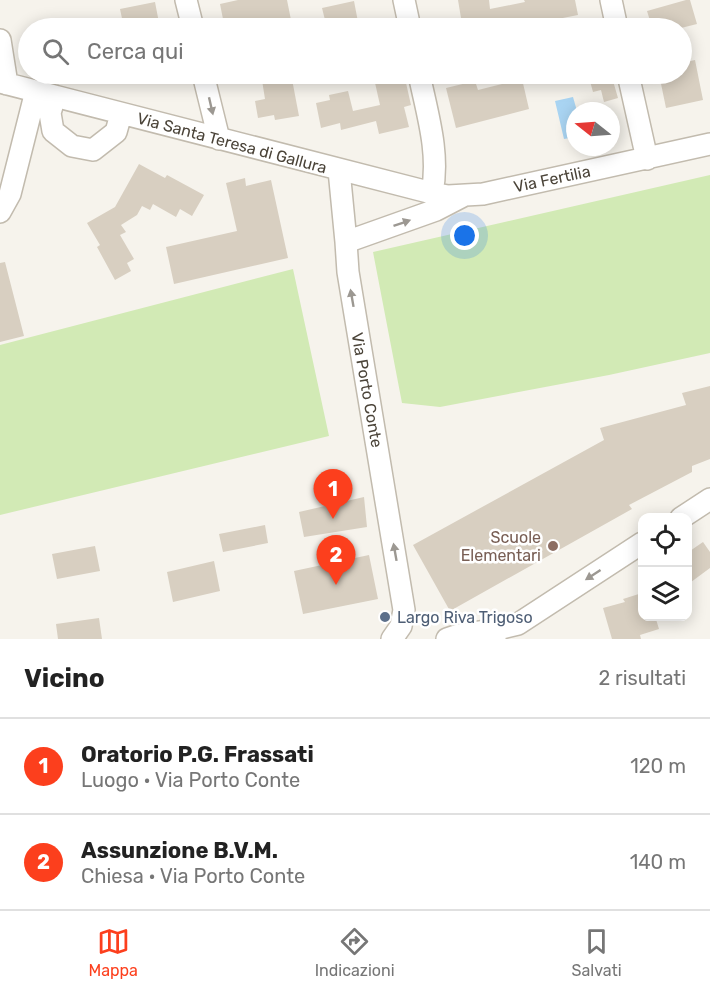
<!DOCTYPE html>
<html lang="it">
<head>
<meta charset="utf-8">
<style>
  :root { --surface:#fff; --page:#f6f6f6; --text:#222; --muted:#767676; --line:#e0e0e0; --accent:#fc3f1d }
  body { margin:0; font-family:Rubik,sans-serif; background:var(--page); color:var(--text) }
  .controls { position:absolute; right:18px; bottom:18px; display:grid; overflow:hidden; border-radius:12px; box-shadow:0 3px 15px #0003 }
  .controls button { width:54px; height:54px; display:grid; place-items:center; padding:0; border:0; border-bottom:2px solid var(--line); background:var(--surface); color:var(--text); font:30px sans-serif }
  .compass { position:absolute; left:566px; top:102px; width:54px; height:54px; border-radius:50%; background:var(--surface); box-shadow:0 3px 15px #0003; rotate:287deg }
  .you { position:absolute; left:465px; top:236px; width:21px; height:21px; margin:-15px; border:4px solid #fff; border-radius:50%; background:#1a73e8; box-shadow:0 0 0 9px #1a73e833 }
  .badge { display:grid; place-items:center; width:39px; height:39px; border-radius:50%; background:var(--accent); color:#fff; font-size:20px; font-weight:700 }
  .pin { position:absolute; translate:-50% -50px; filter:drop-shadow(0 2px 3px #0008) }
  .pin::after { content:''; position:absolute; top:32px; width:21px; height:18px; background:inherit; clip-path:polygon(0 0,100% 0,50% 100%) }
  .list { margin:0; padding:0; list-style:none }
  h2 { display:flex; justify-content:space-between; align-items:center; height:78px; margin:0; padding:0 24px; font-size:26px }
  h2 small { font-size:20px; font-weight:400; color:var(--muted) }
  .list li { display:grid; grid-template-columns:39px 1fr auto; gap:18px; align-items:center; box-sizing:border-box; height:96px; padding:0 24px; border-top:2px solid var(--line) }
  .list b { display:block; font-size:22px; white-space:nowrap }
  .list p { margin:0; font-size:20px; white-space:nowrap; color:var(--muted) }
  .list em { font-size:20px; font-style:normal; color:var(--muted) }
  .icon { flex:none; width:33px; height:33px; fill:none; stroke:currentColor; stroke-width:2; stroke-linecap:round; stroke-linejoin:round }
  .map { position:relative; flex:none; width:710px; height:639px; overflow:hidden }
  .search { position:absolute; background:var(--surface); box-shadow:0 3px 15px #0003; left:18px; right:18px; top:18px; height:66px; display:flex; align-items:center; gap:15px; box-sizing:border-box; padding:0 21px; border-radius:33px; color:var(--muted); font-size:22px }
  .sheet { height:270px; background:var(--surface) }
  nav { display:flex; justify-content:space-around; align-items:center; box-sizing:border-box; height:84px; border-top:2px solid var(--line); background:var(--surface); font-size:16px; color:var(--muted) }
  nav a { display:grid; justify-items:center; gap:3px }
  nav .on { color:var(--accent) }
  .map>svg:first-child { display:block }
  .green { fill:#d2eab5 }
  .water { fill:#a9d4f2 }
  .building { fill:#d8cfc1 }
  .lines { fill:none; stroke-linecap:round; stroke-linejoin:round }
  .street-casing { stroke:#c2bbae; stroke-width:24 }
  .street { stroke:#fff; stroke-width:21 }
  .oneway { fill:#9c9892 }
  .education-dot { fill:#8d6e63; stroke:#fff; stroke-width:2 }
  .service-dot { fill:#5c6f8a; stroke:#fff; stroke-width:2 }
  .labels { text-anchor:middle; dominant-baseline:central; stroke-width:5; stroke-linejoin:round; paint-order:stroke }
  .street-label { font-size:16px; fill:#4b4439; stroke:#fff }
  .education-label { font-size:16px; fill:#785e54; stroke:#fff; text-anchor:end }
  .service-label { font-size:16px; fill:#4e5e75; stroke:#fff; text-anchor:start }
</style>
</head>
<body>
<div class="map">
<svg width="710" height="639" viewBox="0 0 710 639">
  <rect width="100%" height="100%" fill="#f6f3ec"/>
  <path class="green" d="M710 175V353L609 375 440 407 402 403 373 252Z
    M293 269 329 436 0 515V345Z"/>
  <path class="water" d="M573 97 577 111H575V137L564 139 555 101Z"/>
  <path class="building" d="M238 0H287L291 20 233 28 232 26H228L227 18 223 19 220 4Z
    M458 0H489L490 9 525 2 524 0H575L578 15 512 28H472L471 23 462 24Z
    M686 0H690L697 24 681 28H660L659 25 652 27 647 11Z
    M354 1 358 22H355L356 28H327L322 8Z
    M155 2 160 28H124L120 9Z
    M695 60 703 100 666 108 659 74H681V63Z
    M261 74H291L299 116 275 120 274 115 258 118 255 101 265 99Z
    M373 74H404L411 105 404 107 409 127 379 134 376 121 341 130 340 123 321 128 316 103 330 100 329 95 348 91 353 111 380 105Z
    M588 74H611L618 98 604 102 601 90 593 92Z
    M522 79 529 109 456 128 446 88 475 81 478 90Z
    M139 164 165 178 167 175 204 195 192 216 180 209 176 217 153 204 150 210 142 206 137 215 121 225 126 232 120 235 134 259 127 263 131 271 115 280 97 247 100 245 87 223 115 207Z
    M245 178 246 186 271 180 288 258 174 284 166 247 237 231 226 183Z
    M5 262 24 336 0 342V263Z
    M710 386V459L692 466V472L629 505 632 509 450 611 413 545 604 440 600 428 686 405 682 393Z
    M364 497 367 527 304 537 299 512Z
    M265 525 268 543 223 552 219 534Z
    M703 542 710 552V568L687 585V553Z
    M95 546 100 571 57 579 52 554Z
    M369 555 378 599 303 614 294 571Z
    M214 561 220 591 173 602 167 572Z
    M642 593V616H655L659 629 640 635 641 639H612L603 608 625 602 623 599Z
    M99 618 102 639H58L56 624Z"/>
  <g class="lines">
    <g class="street-casing">
      <path id="street" d="M186 0 193 28
        M404 0 410 28
        M611 0 617 28
        M0 40 7 84
        M203 74 219 139
        M419 74C427 113 440 153 432 193
        M628 74 647 159
        M0 82 432 193 448 196 483 194 710 144
        M55 96 50 113 53 131 72 146 93 150 116 132 121 114
        M339 170 346 242 348 272 404 610 401 626 392 639
        M0 212 10 194 36 91
        M346 242 436 210 463 196
        M681 518 710 499
        M494 630 518 624 642 543
        M447 639 459 635 494 630 495 639"/>
    </g>
    <use href="#street" class="street"/>
  </g>
  <defs><path id="oneway-solid" d="M-6-.8H1V-3.2L6.5 0L1 3.2V.8H-6Z" transform="scale(1.5)"/></defs>
  <g class="oneway">
    <use href="#oneway-solid" transform="translate(211 106) rotate(77)"/>
    <use href="#oneway-solid" transform="translate(402 223) rotate(-19)"/>
    <use href="#oneway-solid" transform="translate(352 298) rotate(-100)"/>
    <use href="#oneway-solid" transform="translate(395 552) rotate(-100)"/>
    <use href="#oneway-solid" transform="translate(593 575) rotate(147)"/>
  </g>
  <circle class="education-dot" cx="553" cy="546" r="6"/>
  <circle class="service-dot" cx="385" cy="617" r="6"/>
  <g class="labels">
    <g class="street-label">
      <text transform="translate(232 143) rotate(15)">Via Santa Teresa di Gallura</text>
      <text transform="translate(552 179) rotate(-12)">Via Fertilia</text>
      <text transform="translate(367 390) rotate(80)">Via Porto Conte</text>
    </g>
    <g class="education-label">
      <text x="541" y="537">Scuole<tspan x="541" dy="18">Elementari</tspan></text>
    </g>
    <g class="service-label">
      <text x="397" y="617">Largo Riva Trigoso</text>
    </g>
  </g>
</svg>
<div class="controls">
<button><svg class="icon" aria-label="locate" viewBox="0 0 24 24"><circle cx="12" cy="12" r="6"/><path d="M12 2v4M12 18v4M2 12h4M18 12h4"/></svg></button>
<button><svg class="icon" aria-label="layers" viewBox="0 0 24 24"><path d="M12 4l9 5-9 5-9-5zM3 14l9 5 9-5"/></svg></button>
</div>
<svg class="compass" viewBox="-18 -18 36 36"><path d="M0-13l5 13h-10z" fill="#e53935"/><path d="M0 13l5-13h-10z" fill="#767676"/></svg>
<div class="you"></div>
<div class="pin badge" style="left:333px;top:519px">1</div>
<div class="pin badge" style="left:336px;top:585px">2</div>
<div class="search"><svg class="icon" aria-label="search" viewBox="0 0 24 24"><circle cx="10" cy="10" r="6"/><path d="M15 15l6 6"/></svg>Cerca qui</div>
</div>
<section class="sheet">
<h2>Vicino<small>2 risultati</small></h2>
<ul class="list">
<li><span class="badge">1</span><div><b>Oratorio P.G. Frassati</b><p>Luogo · Via Porto Conte</p></div><em>120 m</em></li>
<li><span class="badge">2</span><div><b>Assunzione B.V.M.</b><p>Chiesa · Via Porto Conte</p></div><em>140 m</em></li>
</ul>
</section>
<nav>
<a class="on"><svg class="icon" aria-label="map" viewBox="0 0 24 24"><path d="M3 6l6-2 6 2 6-2v14l-6 2-6-2-6 2zM9 4v14M15 6v14"/></svg>Mappa</a>
<a><svg class="icon" aria-label="directions" viewBox="0 0 24 24"><path d="M12 3l9 9-9 9-9-9zM9 14v-3h6M13 9l2 2-2 2"/></svg>Indicazioni</a>
<a><svg class="icon" aria-label="saved" viewBox="0 0 24 24"><path d="M7 4h10v16l-5-4-5 4z"/></svg>Salvati</a>
</nav>
</body>
</html>
